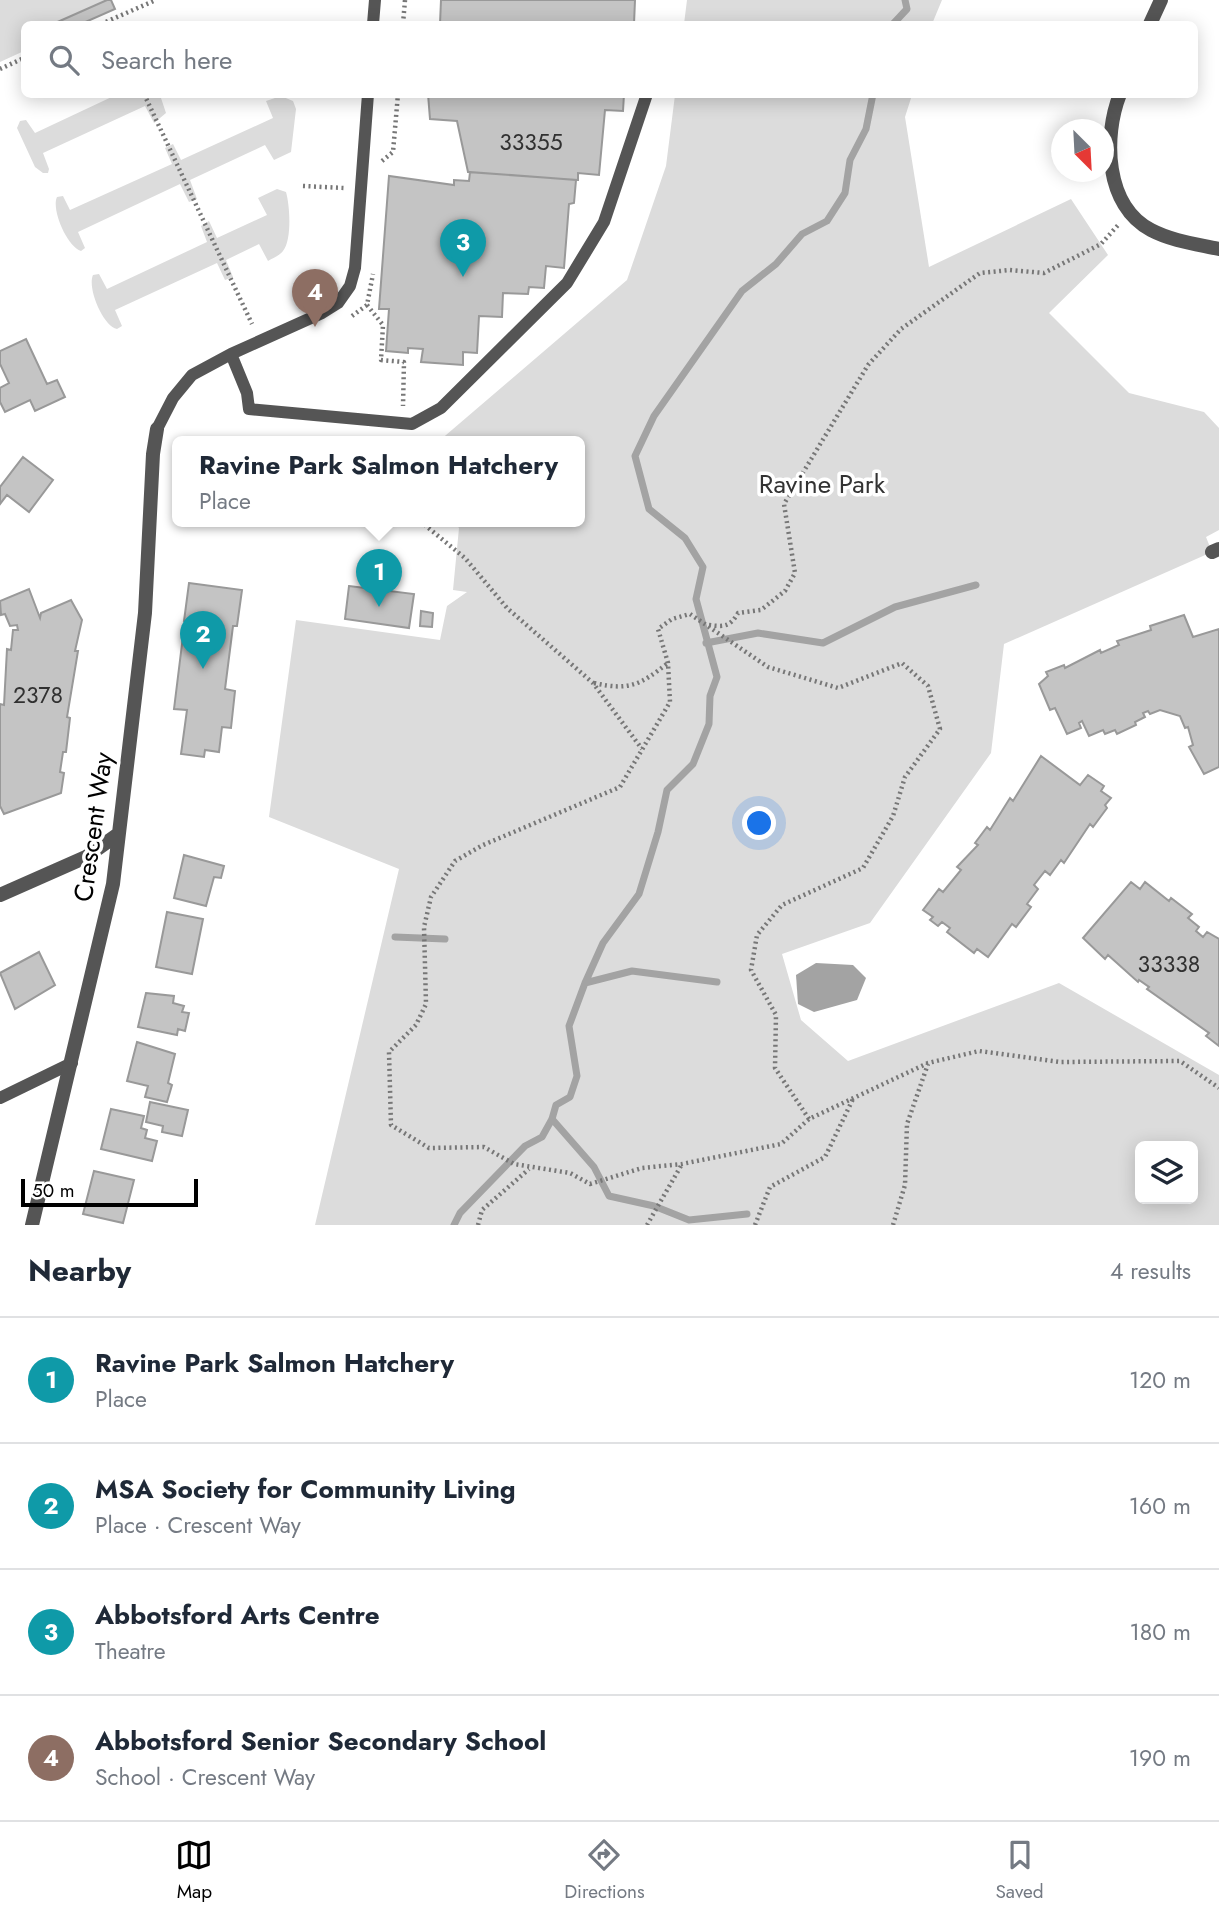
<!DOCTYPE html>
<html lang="en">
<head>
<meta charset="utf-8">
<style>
  :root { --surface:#fff; --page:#f2f2f3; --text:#1f2937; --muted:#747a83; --line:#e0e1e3; --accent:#000 }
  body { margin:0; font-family:Jost,sans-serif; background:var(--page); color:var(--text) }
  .controls { position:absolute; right:21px; bottom:21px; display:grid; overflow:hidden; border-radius:10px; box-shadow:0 4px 18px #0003 }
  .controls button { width:63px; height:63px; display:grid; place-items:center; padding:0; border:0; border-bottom:2px solid var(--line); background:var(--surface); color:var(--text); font:35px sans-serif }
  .compass { position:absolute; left:1051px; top:119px; width:63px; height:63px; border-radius:50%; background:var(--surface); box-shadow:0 4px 18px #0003; rotate:156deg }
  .scale { position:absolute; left:21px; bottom:18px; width:177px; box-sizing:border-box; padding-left:7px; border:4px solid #000; border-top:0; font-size:19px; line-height:24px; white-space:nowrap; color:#000; -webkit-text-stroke:5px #fff; paint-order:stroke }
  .you { position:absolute; left:760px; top:824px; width:24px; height:24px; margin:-18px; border:5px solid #fff; border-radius:50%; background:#1a73e8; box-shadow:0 0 0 10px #1a73e833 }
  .badge { display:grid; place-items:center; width:46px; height:46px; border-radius:50%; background:var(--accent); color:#fff; font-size:23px; font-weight:700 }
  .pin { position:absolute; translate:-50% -58px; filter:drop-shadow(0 2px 4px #0008) }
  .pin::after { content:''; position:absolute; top:37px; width:24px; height:21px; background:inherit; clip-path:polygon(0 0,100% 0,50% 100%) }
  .popup { position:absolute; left:172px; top:436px; width:413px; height:91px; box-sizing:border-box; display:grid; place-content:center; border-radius:10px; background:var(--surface); filter:drop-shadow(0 2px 5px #0005); font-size:23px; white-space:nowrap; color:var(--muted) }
  .popup b { font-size:26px; color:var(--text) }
  .popup::after { content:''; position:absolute; left:50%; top:100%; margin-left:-14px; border:14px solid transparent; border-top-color:var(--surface) }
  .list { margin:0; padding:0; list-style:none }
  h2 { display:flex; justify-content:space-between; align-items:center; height:91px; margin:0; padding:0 28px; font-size:30px }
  h2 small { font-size:23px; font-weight:400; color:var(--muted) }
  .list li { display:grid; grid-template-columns:46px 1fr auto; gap:21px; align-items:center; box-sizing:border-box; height:126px; padding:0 28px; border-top:2px solid var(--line) }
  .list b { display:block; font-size:26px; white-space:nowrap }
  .list p { margin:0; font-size:23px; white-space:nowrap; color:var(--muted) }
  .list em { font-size:23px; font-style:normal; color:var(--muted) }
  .icon { flex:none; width:38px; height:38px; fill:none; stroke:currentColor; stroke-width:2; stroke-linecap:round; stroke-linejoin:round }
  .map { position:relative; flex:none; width:1219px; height:1225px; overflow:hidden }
  .search { position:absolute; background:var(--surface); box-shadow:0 4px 18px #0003; left:21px; right:21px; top:21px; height:77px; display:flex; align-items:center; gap:18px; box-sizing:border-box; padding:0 24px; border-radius:10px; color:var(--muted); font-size:26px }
  .sheet { height:595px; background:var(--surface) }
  nav { display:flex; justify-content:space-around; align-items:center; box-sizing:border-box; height:98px; border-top:2px solid var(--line); background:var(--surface); font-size:19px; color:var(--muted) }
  nav a { display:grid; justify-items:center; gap:4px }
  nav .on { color:var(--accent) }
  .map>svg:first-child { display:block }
  .green { fill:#dcdcdc; fill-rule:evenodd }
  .water { fill:#a3a3a3 }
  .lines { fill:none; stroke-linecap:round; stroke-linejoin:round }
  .stream { stroke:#a3a3a3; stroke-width:7 }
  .building { fill:#c4c4c4; stroke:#999; stroke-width:2 }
  .path { stroke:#777; stroke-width:4.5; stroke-dasharray:2 3.5; stroke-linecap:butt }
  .lane { stroke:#555; stroke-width:12 }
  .street { stroke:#555; stroke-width:14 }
  .labels { text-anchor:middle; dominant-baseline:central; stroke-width:7; stroke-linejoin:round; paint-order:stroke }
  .number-label { font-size:23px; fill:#313131 }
  .park-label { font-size:26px; fill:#333; stroke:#fff }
  .street-label { font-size:26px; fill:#000; stroke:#fff }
</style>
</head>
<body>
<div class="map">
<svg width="1219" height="1225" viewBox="0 0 1219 1225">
  <rect width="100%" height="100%" fill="#fff"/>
  <path class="green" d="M0 0H111L115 9 81 24H24V51L0 62Z
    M687 0H942L932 24H684Z
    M118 94 160 95 166 113 154 123 145 106 43 153 49 169 48 173H43L35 167 17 128 20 121 26 120 35 133Z
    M675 95H912L905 117 929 267 1071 199 1108 255 1049 313 1129 393 1204 412 1219 428V530L1206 537 1212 552 1004 644 991 753 870 923 782 954 801 1020 848 1061 1059 983 1219 1075V1225H315L399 869 269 817 296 620 440 640 447 606 467 592 453 590 459 528 453 521H580V441H439L627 280 666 166ZM1140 1146H1193V1199H1140Z
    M281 96 293 101 296 109 291 152 274 160 265 145 190 180 197 199 189 202 180 184 78 232 85 248 81 251C67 247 51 209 57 197L63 196 70 210 172 164 165 148 173 144 181 160 273 118 266 101Z
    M277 189 286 192C290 206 292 240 283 251 279 256 273 258 268 261L259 244 226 260 233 277 225 280 217 263 115 310 122 326 117 329C103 326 87 288 93 275L99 274 107 289 207 242 201 226 209 221 217 238 267 215 258 198Z"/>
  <path class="water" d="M816 963 853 965 866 978 857 1000 814 1012 798 1004 796 975Z"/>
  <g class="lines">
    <path class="stream" d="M893 24 907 9 905 0
      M706 643 758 633 823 643 895 607 976 585
      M395 937 445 939
      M585 983 632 971 717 982
      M552 1119 594 1167 609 1196 654 1206 689 1220 747 1214
      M454 1225 460 1213 525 1146 542 1137 552 1119 556 1105 570 1097 577 1076 569 1026 585 983 603 943 639 894 658 832 667 790 693 764 709 724 710 696 717 677 696 599 703 567 685 538 649 509 635 456 654 416 742 291 776 264 802 234 827 221 845 193 850 160 866 129 873 94"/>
  </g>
  <path class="building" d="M107 0H111L115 9 81 24H53Z
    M441 0H635L634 24H440Z
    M428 94H624L623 111 605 110 599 175 578 173V180L468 172 457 121 430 119Z
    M470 172 576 180 574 203 569 204 564 268 546 266 544 288 529 287 528 294 503 293 502 317 479 316 477 353 463 352V365L421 362 423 349 408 348V353L386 351 389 309H379L389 176 454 185V180L469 181Z
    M26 339 47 384 57 380 65 397 35 411 30 400 5 412 0 402V388L9 383 0 364V351Z
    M23 457 53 480 29 512 7 495 0 504V487Z
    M189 583 242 590 237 626H233L225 689 235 691 231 728 222 727 219 752 205 750 204 757 181 754 187 710 174 709 183 636 192 638 194 623 184 621Z
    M349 586 414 594 409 628 345 619Z
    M29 589 40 618 41 613 71 600 82 620 75 651H78L67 717 70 718 66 752H63L60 772 64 773 61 793 4 814 0 806V704L4 705 7 649 11 650 13 630H18L17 625 10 626 5 614 1 615 0 601Z
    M421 611 433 613 432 627 420 626Z
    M1184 615 1193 637 1219 629V767L1204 774 1189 747 1193 745 1188 727 1185 728 1180 716 1160 710 1150 714 1148 711 1143 713 1145 717 1135 722 1136 725 1117 734 1115 730 1105 734 1103 730 1089 736 1082 721 1079 723 1081 728 1067 734 1055 708 1050 710 1039 684 1048 676 1046 672 1064 665 1065 668 1100 650 1101 653 1119 645 1117 641 1151 630 1150 626Z
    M1041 756 1080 785 1088 775 1104 786 1101 791 1111 798 1105 805 1107 808 1093 827 1090 824 1064 863 1061 860 1050 875 1045 871 1034 885 1038 889 1027 904 1031 907 1016 927 1012 924 988 957 977 949 974 953 947 932 950 928 942 922 938 926 930 920 933 917 923 910 939 889 943 892 961 870 957 867 978 845 975 843 987 827 990 830 1010 798 1013 801Z
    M184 855 224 866 221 878 214 877 206 906 174 898Z
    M1131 882 1140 889 1145 882 1169 901 1171 898 1192 914 1188 918 1199 927 1196 931 1203 937 1207 932 1219 939V1046L1206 1036 1209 1033 1147 989 1149 987 1139 980 1138 982 1108 955 1105 959 1083 938Z
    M167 912 203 919 192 974 156 967Z
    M39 952 55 985 15 1009 0 973Z
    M146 993 174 996 173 1003 184 1006 182 1012 189 1013 185 1031 178 1029 177 1035 138 1027Z
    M137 1042 175 1054 168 1083 172 1085 167 1102 145 1097 148 1086 127 1081Z
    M150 1102 188 1110 182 1136 162 1132 163 1126 146 1122Z
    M111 1109 144 1116 141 1128 147 1130 145 1138 157 1141 152 1161 101 1149Z
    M94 1171 134 1180 123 1223 83 1214Z"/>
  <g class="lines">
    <path class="path" d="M101 24 156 0
      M403 24 405 0
      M0 69 24 58
      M144 94 252 324
      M309 95V94
      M382 161 393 152 398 94
      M303 186 344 188
      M367 305 383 325 381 360 404 362 403 406
      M352 316 367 305 373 274
      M420 521 465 558 507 608 593 683 642 749
      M709 625C724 627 730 627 738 613L761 610 785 591 795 573 784 504 868 365 901 329 980 273 1010 270 1044 273 1101 244 1119 224
      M594 683C629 691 640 685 668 663
      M809 1119 775 1068 776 1015 751 970 757 935 782 905 863 868 893 816 905 777 940 729 928 686 902 663 838 688 768 667 690 614 672 619 658 629 668 663 670 702 620 787 483 845 455 861 431 897 424 927 426 1004 416 1025 389 1052 391 1125 429 1148 484 1147 514 1164 570 1173 590 1184 642 1168 682 1164 781 1144 809 1119 928 1063 979 1051 1060 1062 1180 1061 1219 1088
      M478 1225 482 1210 529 1169
      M647 1225 682 1164
      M755 1225 770 1187 825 1157 853 1099
      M893 1225 905 1185 907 1124 928 1064"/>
    <path class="lane" d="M373 24 375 0
      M231 354 247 393 249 409 412 424 441 408 567 283 604 222 647 94
      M157 429 173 398 192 375 231 354 322 313 338 303 350 286 355 268 368 94
      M0 1098 72 1063"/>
    <path class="street" d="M1150 24 1161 0
      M1120 94C1103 137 1105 206 1151 230 1172 241 1196 244 1219 249
      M1212 552 1219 549
      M0 895 86 857 117 835
      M32 1225 113 884 145 613 153 454 157 429"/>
  </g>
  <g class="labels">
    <g class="number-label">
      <text x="531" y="142">33355</text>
      <text x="38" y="695">2378</text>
      <text x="1169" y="964">33338</text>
    </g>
    <g class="park-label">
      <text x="822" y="484">Ravine Park</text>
    </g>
    <g class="street-label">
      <text transform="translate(93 827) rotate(-82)">Crescent Way</text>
    </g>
  </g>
</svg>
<div class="controls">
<button><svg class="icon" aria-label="layers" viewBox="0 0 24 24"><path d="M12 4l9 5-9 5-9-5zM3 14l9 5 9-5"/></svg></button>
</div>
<svg class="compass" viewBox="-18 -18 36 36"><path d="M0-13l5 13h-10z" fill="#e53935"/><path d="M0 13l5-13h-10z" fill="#747a83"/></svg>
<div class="scale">50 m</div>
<div class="you"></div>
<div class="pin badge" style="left:379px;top:607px;background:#0f9aa8">1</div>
<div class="popup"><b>Ravine Park Salmon Hatchery</b>Place</div>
<div class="pin badge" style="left:203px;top:669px;background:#0f9aa8">2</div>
<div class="pin badge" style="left:463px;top:277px;background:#0f9aa8">3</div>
<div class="pin badge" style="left:315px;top:327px;background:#8d6e63">4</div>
<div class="search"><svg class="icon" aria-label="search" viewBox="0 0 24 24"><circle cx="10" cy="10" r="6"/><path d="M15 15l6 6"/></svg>Search here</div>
</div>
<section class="sheet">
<h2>Nearby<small>4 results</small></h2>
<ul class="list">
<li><span class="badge" style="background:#0f9aa8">1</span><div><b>Ravine Park Salmon Hatchery</b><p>Place</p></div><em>120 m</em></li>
<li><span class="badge" style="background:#0f9aa8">2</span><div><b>MSA Society for Community Living</b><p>Place · Crescent Way</p></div><em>160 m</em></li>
<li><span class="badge" style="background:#0f9aa8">3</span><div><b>Abbotsford Arts Centre</b><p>Theatre</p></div><em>180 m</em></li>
<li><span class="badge" style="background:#8d6e63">4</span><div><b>Abbotsford Senior Secondary School</b><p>School · Crescent Way</p></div><em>190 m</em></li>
</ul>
</section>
<nav>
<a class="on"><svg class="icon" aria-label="map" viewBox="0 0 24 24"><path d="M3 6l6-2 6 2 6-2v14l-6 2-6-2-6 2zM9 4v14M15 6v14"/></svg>Map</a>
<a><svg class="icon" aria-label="directions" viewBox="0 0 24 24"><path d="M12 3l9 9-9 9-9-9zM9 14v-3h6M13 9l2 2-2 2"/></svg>Directions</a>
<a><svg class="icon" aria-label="saved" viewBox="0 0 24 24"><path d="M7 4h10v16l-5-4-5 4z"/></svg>Saved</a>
</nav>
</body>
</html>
